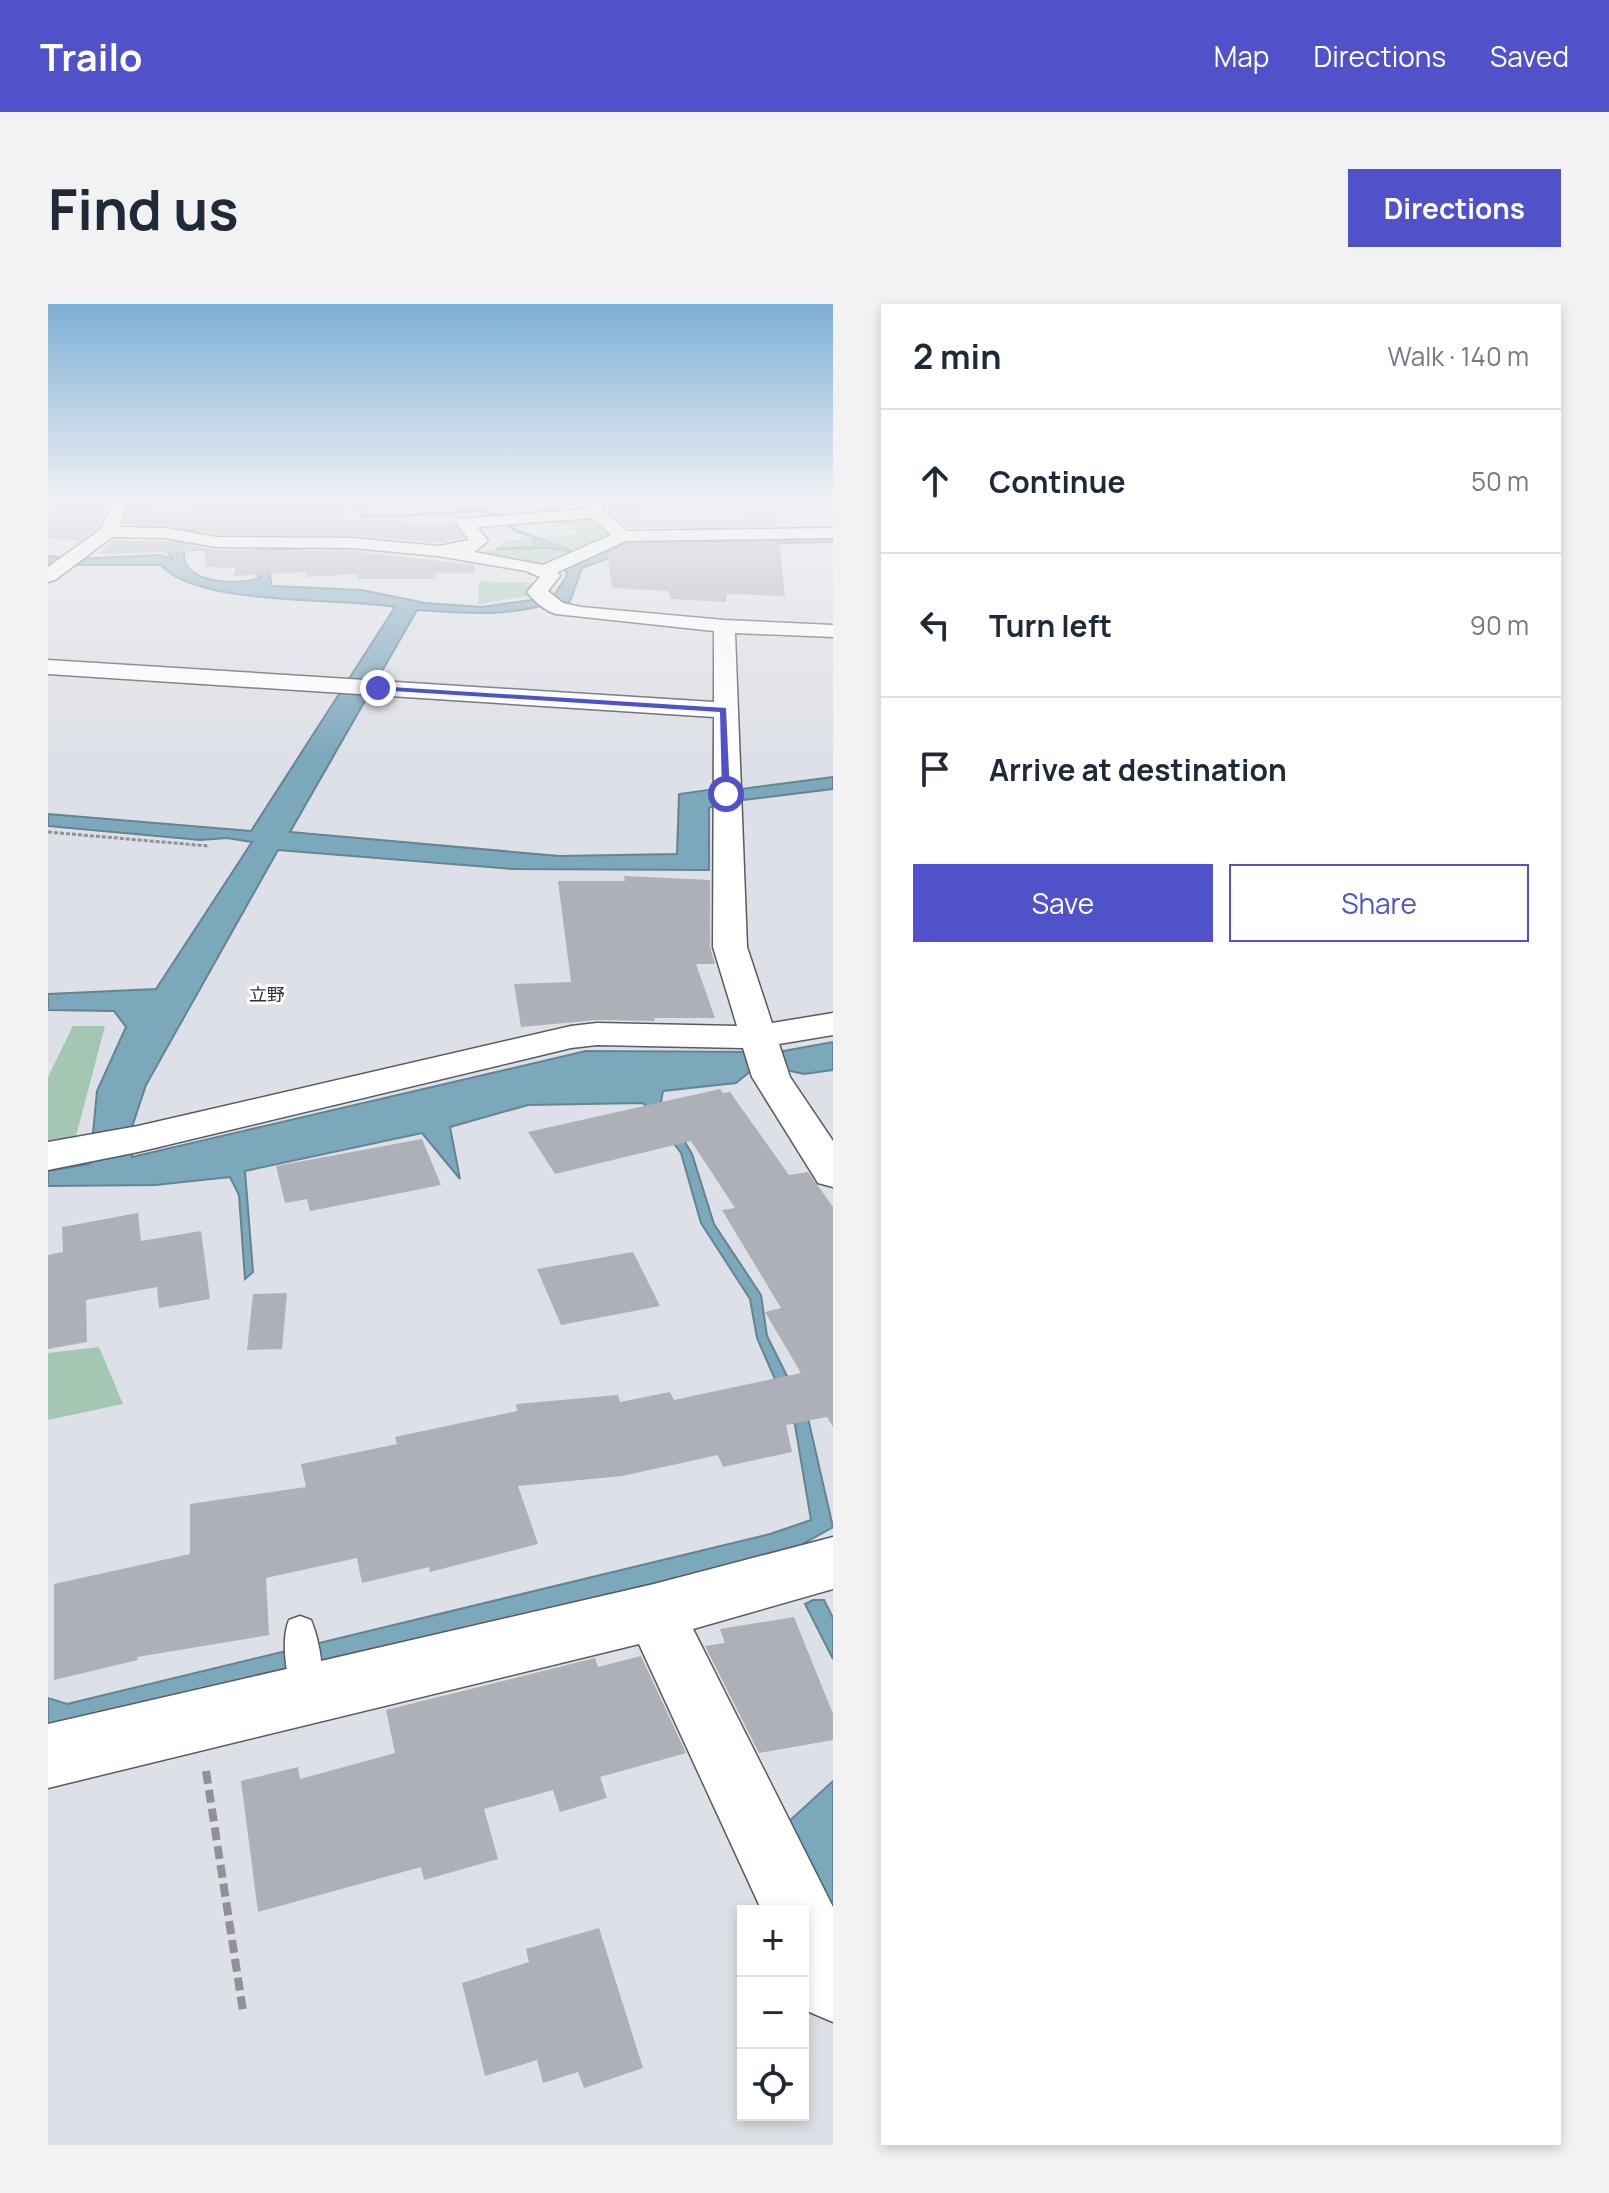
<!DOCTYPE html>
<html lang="en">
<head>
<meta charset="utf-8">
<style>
  :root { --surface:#fff; --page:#f2f2f3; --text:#1f2937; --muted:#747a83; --line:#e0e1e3; --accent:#5052c9 }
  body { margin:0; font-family:Manrope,"Noto Sans JP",sans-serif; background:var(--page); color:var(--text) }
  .controls { position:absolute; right:24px; bottom:24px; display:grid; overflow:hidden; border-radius:0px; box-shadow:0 4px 12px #0003 }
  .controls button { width:72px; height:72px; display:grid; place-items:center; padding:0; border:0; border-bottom:2px solid var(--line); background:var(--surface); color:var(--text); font:40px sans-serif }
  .stop { position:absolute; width:24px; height:24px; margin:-18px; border:6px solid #5052c9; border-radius:50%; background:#fff }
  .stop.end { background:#5052c9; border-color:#fff; box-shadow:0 2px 8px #0008 }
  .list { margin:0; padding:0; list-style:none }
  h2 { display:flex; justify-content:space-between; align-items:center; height:104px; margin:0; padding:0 32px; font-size:34px }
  h2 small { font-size:26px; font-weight:400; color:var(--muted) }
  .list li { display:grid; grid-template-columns:52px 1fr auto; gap:24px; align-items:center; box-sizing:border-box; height:144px; padding:0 32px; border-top:2px solid var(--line) }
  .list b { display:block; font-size:30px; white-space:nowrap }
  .list em { font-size:26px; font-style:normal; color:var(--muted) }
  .actions { display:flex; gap:16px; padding:24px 32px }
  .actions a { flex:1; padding:18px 0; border:2px solid var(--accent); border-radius:0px; text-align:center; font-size:28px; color:var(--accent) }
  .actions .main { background:var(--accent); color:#fff }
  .icon { flex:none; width:44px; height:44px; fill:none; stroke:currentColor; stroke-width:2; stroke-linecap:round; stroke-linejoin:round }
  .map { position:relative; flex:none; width:785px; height:1841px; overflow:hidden; border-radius:0px }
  header { display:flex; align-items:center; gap:48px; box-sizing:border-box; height:112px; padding:0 40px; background:var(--accent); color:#fff }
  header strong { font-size:38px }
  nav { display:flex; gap:44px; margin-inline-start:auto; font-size:28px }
  .intro { display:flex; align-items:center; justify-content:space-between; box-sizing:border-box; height:192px; padding:0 48px }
  h1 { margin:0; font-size:56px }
  .button { padding:20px 36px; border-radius:0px; background:var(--accent); color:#fff; font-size:28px; font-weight:700 }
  main { display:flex; gap:48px; padding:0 48px }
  aside { flex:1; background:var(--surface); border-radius:0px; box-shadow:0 4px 12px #0003 }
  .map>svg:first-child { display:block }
  .green { fill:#a3c7b2 }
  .water { fill:#7ca8bc; stroke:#658493; stroke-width:2 }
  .building { fill:#aeb0b7 }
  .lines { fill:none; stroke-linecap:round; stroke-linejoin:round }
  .lane-casing { stroke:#595b61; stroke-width:3 }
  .street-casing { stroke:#595b61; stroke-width:3 }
  .path-far1 { stroke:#8f9196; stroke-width:3; stroke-dasharray:4 2; stroke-linecap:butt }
  .path { stroke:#8f9196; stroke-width:8; stroke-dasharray:13 6; stroke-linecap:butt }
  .lane { fill:#fff; fill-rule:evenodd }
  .street { fill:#fff; fill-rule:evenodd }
  .route { fill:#5052c9 }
  .labels { text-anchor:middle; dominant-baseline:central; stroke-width:6; stroke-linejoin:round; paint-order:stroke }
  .far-neighbourhood-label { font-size:18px; fill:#303134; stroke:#fff }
</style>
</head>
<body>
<header>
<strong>Trailo</strong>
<nav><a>Map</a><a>Directions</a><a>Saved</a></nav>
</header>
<div class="intro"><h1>Find us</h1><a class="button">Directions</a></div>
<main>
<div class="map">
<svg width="785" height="1841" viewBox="0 0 785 1841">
  <rect width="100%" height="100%" fill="#dde0e6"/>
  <path class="green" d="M545 212 569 231 520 249 498 262 421 249 446 246 457 237 531 230 507 214Z
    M431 277 486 279 481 292 430 300Z
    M25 722H57L27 836 0 840V773Z
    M51 1043 75 1100 0 1116V1049Z"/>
  <path class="water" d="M162 195H225L152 205C156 232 136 230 136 250 135 281 192 281 211 274L205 248 213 241H263L261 244 225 246 219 257 224 282 314 286 377 299 433 303 505 293 519 271 517 263 582 236 785 233V238L596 241 534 264 521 300 511 296C465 314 417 309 369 306L242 528 511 552 629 550 631 490 667 485 671 500 661 504V566L464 565 230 546 98 781 84 823V853L538 747 730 748 785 738V766L756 770 738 766 703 767 688 779 615 787 613 798 644 850 666 920 713 991 719 1032 760 1114 785 1223 744 1246 0 1425V1394L19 1400 722 1230 763 1216 747 1121 709 1034 702 995 653 919 633 849 595 799 480 801 402 823 412 875 374 829 197 867 205 968 197 975 191 891 182 873 107 881 0 882V867L42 860 49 787 78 723 66 707 0 706V690L108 685 204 538 179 534 152 536 0 522V510L203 527 347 303C292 293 150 303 113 261H0V252L30 255 110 251 125 255 120 249 122 235 133 228 141 205Z
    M301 195H309L318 211 352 212 430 206 417 195H424L471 227 529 249 500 244 448 245 486 243V234L469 228 435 207 313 213Z
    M785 473V485L696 496 693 485Z
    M765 1296H776L785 1314V1355L757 1300Z
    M785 1477V1637L738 1520Z"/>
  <path class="building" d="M232 195H294L297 216H356L360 223 406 220 416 234 391 239 304 231 168 230 119 221 75 220 82 204 144 206 232 200Z
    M564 195H587L593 216 728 215 729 222 580 224 561 207Z
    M59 204 51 223 32 236 0 234V205Z
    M65 236 118 237 168 246 304 247 426 261V269H388L387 275H309L310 270 259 273 258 268 185 272 188 264 158 263 156 247 50 250Z
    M731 238 737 292 678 290V298L623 295 620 287 564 284 559 249 579 240Z
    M576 572 662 576V643L667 660H648L667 714H606L607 717 549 716 473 723 466 680 523 678 510 577H577Z
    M672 785 675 789 682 788 741 871 760 868 785 903V1123L779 1113 738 1121 744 1148 675 1163 670 1151 574 1172 470 1182 490 1240 382 1268 381 1263 314 1279 309 1254 218 1274 221 1331 89 1353 90 1356 6 1376V1280L142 1250V1200L258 1183 253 1160 349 1140 347 1133 469 1107 468 1100 570 1091 572 1098 622 1088 626 1096 753 1069 717 1008 733 1004 674 906 687 904 643 837 507 870 480 828Z
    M374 835 393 881 262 907 259 895 237 899 228 862Z
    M90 909 93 937 153 927 162 995 111 1004 109 983 38 996 39 1038 0 1045V951L15 948 14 923Z
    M585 948 612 1002 513 1021 489 965Z
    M239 989 234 1045 199 1046 205 990Z
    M746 1313 785 1410V1436L711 1449 657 1342 677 1339 672 1325Z
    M593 1352 638 1449 552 1473 559 1494 512 1508 505 1486 436 1505 450 1555 376 1576 373 1563 210 1608 193 1477 250 1463 252 1475 347 1449 338 1406 547 1354 550 1363Z
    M551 1624 595 1764 536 1784 530 1768 495 1779 489 1756 437 1772 414 1679 481 1658 478 1645Z"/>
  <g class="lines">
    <g class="lane-casing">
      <path id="lane" d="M252 1312 263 1316C272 1337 279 1379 270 1400L259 1405 248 1400C239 1379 232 1337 241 1316Z"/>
    </g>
    <g class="street-casing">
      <path id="street" d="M66 195H82L71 223 118 224 168 233 304 234 391 242 421 236 408 219 410 215 539 205 536 195H552L556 207 579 227 785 224V234L578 237 510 268 512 272 500 287 515 299 533 303 676 316 785 321V333L687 329 699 643 724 719 785 709V731L731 740 742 773 785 837V883L770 879 704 773 695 744 549 741 523 744 90 848 0 866V838L90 822 523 722 549 719 689 722 665 643 666 413 0 370V356L666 398V327L508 310C497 307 486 297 479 288L492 273 478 267 390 252 304 244 168 243 118 234 64 233 7 276 0 278V263L53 225ZM544 214 563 231 495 261 426 248 440 237 429 223Z
        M785 1233V1285L645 1325 785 1603V1718L759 1707 755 1698V1607H714L591 1340 0 1484V1420L606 1280Z"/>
    </g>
    <path class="path-far1" d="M0 528 160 542"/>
    <path class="path" d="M158 1467 195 1707"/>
    <use href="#lane" class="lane"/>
    <use href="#street" class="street"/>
  </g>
  <linearGradient id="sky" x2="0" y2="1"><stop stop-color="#7dafd6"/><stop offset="0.43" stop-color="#f0f1f4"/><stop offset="1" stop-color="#f0f1f4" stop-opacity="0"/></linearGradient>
  <rect width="785" height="453" fill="url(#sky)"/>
  <path class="route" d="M327 382 678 404 682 490 678 492 674 490 672 408 330 386Z"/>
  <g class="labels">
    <g class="far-neighbourhood-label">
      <text x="219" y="690">立野</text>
    </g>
  </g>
</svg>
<div class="controls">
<button>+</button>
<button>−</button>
<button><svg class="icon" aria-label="locate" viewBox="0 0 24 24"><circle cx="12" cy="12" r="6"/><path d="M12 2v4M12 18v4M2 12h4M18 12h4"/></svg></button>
</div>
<div class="stop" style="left:678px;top:490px"></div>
<div class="stop end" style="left:330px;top:384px"></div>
</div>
<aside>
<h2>2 min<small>Walk · 140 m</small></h2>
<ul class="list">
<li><svg class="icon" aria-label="ahead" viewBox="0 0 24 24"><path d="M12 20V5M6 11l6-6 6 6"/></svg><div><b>Continue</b></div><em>50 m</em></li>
<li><svg class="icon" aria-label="left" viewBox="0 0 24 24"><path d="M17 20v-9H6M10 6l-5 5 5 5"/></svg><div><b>Turn left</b></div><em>90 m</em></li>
<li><svg class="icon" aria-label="arrive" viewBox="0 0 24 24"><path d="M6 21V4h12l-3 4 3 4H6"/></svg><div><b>Arrive at destination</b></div></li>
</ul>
<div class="actions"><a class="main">Save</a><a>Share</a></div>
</aside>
</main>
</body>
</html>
